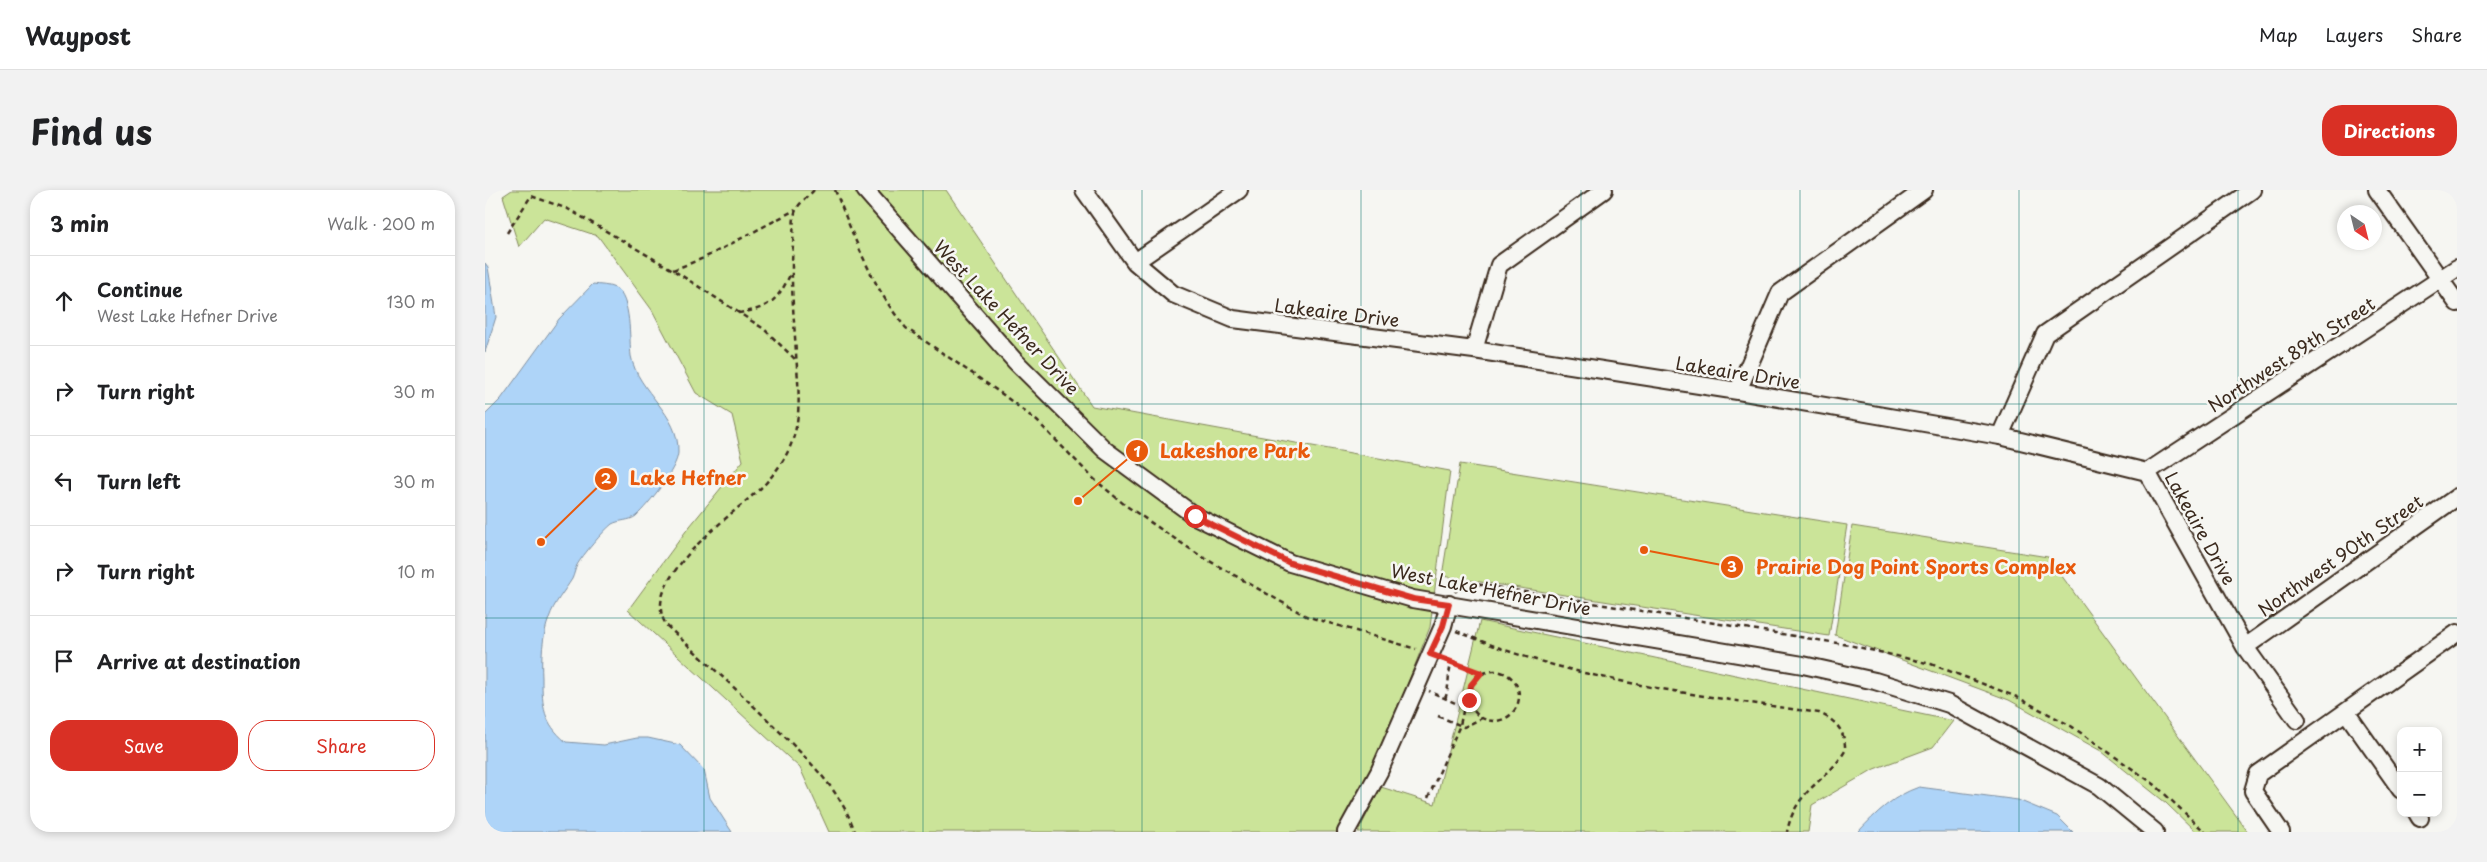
<!DOCTYPE html>
<html lang="en">
<head>
<meta charset="utf-8">
<style>
  :root { --surface:#fff; --page:#f2f2f2; --text:#202124; --muted:#757577; --line:#e0e0e0; --accent:#d93025 }
  body { margin:0; font-family:"Playpen Sans",sans-serif; background:var(--page); color:var(--text) }
  .controls { position:absolute; right:15px; bottom:15px; display:grid; overflow:hidden; border-radius:10px; box-shadow:0 2px 8px #0003 }
  .controls button { width:45px; height:45px; display:grid; place-items:center; padding:0; border:0; border-bottom:1px solid var(--line); background:var(--surface); color:var(--text); font:25px sans-serif }
  .compass { position:absolute; left:1852px; top:15px; width:45px; height:45px; border-radius:50%; background:var(--surface); box-shadow:0 2px 8px #0003; rotate:145deg }
  .stop { position:absolute; width:15px; height:15px; margin:-11px; border:4px solid #d93025; border-radius:50%; background:#fff }
  .stop.end { background:#d93025; border-color:#fff; box-shadow:0 1px 5px #0008 }
  .list { margin:0; padding:0; list-style:none }
  h2 { display:flex; justify-content:space-between; align-items:center; height:65px; margin:0; padding:0 20px; font-size:21px }
  h2 small { font-size:16px; font-weight:400; color:var(--muted) }
  .list li { display:grid; grid-template-columns:32px 1fr auto; gap:15px; align-items:center; box-sizing:border-box; height:90px; padding:0 20px; border-top:1px solid var(--line) }
  .list b { display:block; font-size:19px; white-space:nowrap }
  .list p { margin:0; font-size:16px; white-space:nowrap; color:var(--muted) }
  .list em { font-size:16px; font-style:normal; color:var(--muted) }
  .actions { display:flex; gap:10px; padding:15px 20px }
  .actions a { flex:1; padding:11px 0; border:1px solid var(--accent); border-radius:20px; text-align:center; font-size:18px; color:var(--accent) }
  .actions .main { background:var(--accent); color:#fff }
  .icon { flex:none; width:28px; height:28px; fill:none; stroke:currentColor; stroke-width:2; stroke-linecap:round; stroke-linejoin:round }
  .map { position:relative; flex:none; width:1972px; height:642px; overflow:hidden; border-radius:20px }
  header { display:flex; align-items:center; gap:30px; box-sizing:border-box; height:70px; padding:0 25px; background:var(--surface); border-bottom:1px solid var(--line) }
  header strong { font-size:24px }
  nav { display:flex; gap:28px; margin-inline-start:auto; font-size:18px }
  .intro { display:flex; align-items:center; justify-content:space-between; box-sizing:border-box; height:120px; padding:0 30px }
  h1 { margin:0; font-size:35px }
  .button { padding:12px 22px; border-radius:20px; background:var(--accent); color:#fff; font-size:18px; font-weight:700 }
  main { display:flex; gap:30px; padding:0 30px }
  aside { flex:1; background:var(--surface); border-radius:20px; box-shadow:0 2px 8px #0003 }
  .map>svg:first-child { display:block }
  .green { fill:#cbe499; stroke:#83875c }
  .water { fill:#aed4f8; stroke:#8090a1 }
  .lines { fill:none; stroke-linecap:round; stroke-linejoin:round }
  .minor-casing { stroke:#3b2a1e; stroke-width:20 }
  .path { stroke:#3b2a1e; stroke-width:2.5; stroke-dasharray:5 4; stroke-linecap:butt }
  .minor { stroke:#f6f6f2; stroke-width:16 }
  .route { stroke:#d93025; stroke-width:6 }
  .grid { fill:none; stroke:#0f766e; stroke-width:1; stroke-opacity:0.55 }
  .labels { text-anchor:middle; dominant-baseline:central; stroke-width:5; stroke-linejoin:round; paint-order:stroke }
  .street-label { font-size:18px; fill:#3b2a1e; stroke:#f6f6f2 }
  .leader { fill:none; stroke:#e8590c; stroke-width:2 }
  .callout-dot { fill:#e8590c; stroke:#f6f6f2; stroke-width:2 }
  .mark-label { font-size:15px; text-anchor:middle; font-weight:bold; fill:#fff }
  .callout-label { font-size:19px; text-anchor:middle; font-weight:bold; fill:#e8590c; stroke:#f6f6f2; stroke-width:5; stroke-linejoin:round; paint-order:stroke }
</style>
</head>
<body>
<header>
<strong>Waypost</strong>
<nav><a>Map</a><a>Layers</a><a>Share</a></nav>
</header>
<div class="intro"><h1>Find us</h1><a class="button">Directions</a></div>
<main>
<aside>
<h2>3 min<small>Walk · 200 m</small></h2>
<ul class="list">
<li><svg class="icon" aria-label="ahead" viewBox="0 0 24 24"><path d="M12 20V5M6 11l6-6 6 6"/></svg><div><b>Continue</b><p>West Lake Hefner Drive</p></div><em>130 m</em></li>
<li><svg class="icon" aria-label="right" viewBox="0 0 24 24"><path d="M7 20v-9h11M14 6l5 5-5 5"/></svg><div><b>Turn right</b></div><em>30 m</em></li>
<li><svg class="icon" aria-label="left" viewBox="0 0 24 24"><path d="M17 20v-9H6M10 6l-5 5 5 5"/></svg><div><b>Turn left</b></div><em>30 m</em></li>
<li><svg class="icon" aria-label="right" viewBox="0 0 24 24"><path d="M7 20v-9h11M14 6l5 5-5 5"/></svg><div><b>Turn right</b></div><em>10 m</em></li>
<li><svg class="icon" aria-label="arrive" viewBox="0 0 24 24"><path d="M6 21V4h12l-3 4 3 4H6"/></svg><div><b>Arrive at destination</b></div></li>
</ul>
<div class="actions"><a class="main">Save</a><a>Share</a></div>
</aside>
<div class="map">
<svg width="1972" height="642" viewBox="0 0 1972 642">
  <rect width="100%" height="100%" fill="#f6f6f2"/>
  <filter id="ink" filterUnits="userSpaceOnUse"><feTurbulence type="fractalNoise" baseFrequency=".02" numOctaves="2"/><feDisplacementMap in="SourceGraphic" scale="10" xChannelSelector="R" yChannelSelector="G"/><feConvolveMatrix kernelMatrix="1 2 1 2 8 2 1 2 1" color-interpolation-filters="sRGB"/></filter>
  <g filter="url(#ink)">
    <path class="green" d="M27 0H461L607 216 965 281 945 437 864 642H344L315 578 143 420 201 341 258 271 247 225 211 203 167 120 113 46 59 28 34 57 18 6Z
      M975 274 1362 335 1344 446 957 386Z
      M1367 336 1563 367 1763 642H1711L1681 613 1616 561 1524 510 1350 445Z
      M995 431 1468 531 1448 557 1389 579 1327 615 1323 642H873L896 597 950 614Z"/>
    <path class="water" d="M0 73 3 77 11 127 0 162Z
      M108 94C115 95 124 95 130 98 147 107 144 150 146 166 153 203 195 223 193 263 192 279 163 315 151 326 145 331 134 330 127 334 119 340 97 366 92 375 90 379 89 385 87 389 79 402 69 413 64 428 57 446 56 469 57 488 57 517 58 532 81 552L119 555 152 548H163L195 555 219 580 225 608 247 642H0V225L16 209 74 129Z
      M1434 597 1533 610 1572 626 1588 642H1373C1392 622 1408 606 1434 597Z"/>
    <g class="lines">
      <g class="minor-casing">
        <path id="minor" d="M380 0 530 171 620 260 710 326 805 373 928 409 1318 475 1390 491 1464 514 1614 596 1670 642
          M599 0 650 72 688 104 748 129 989 160 1253 201 1515 246 1662 282 1760 457 1812 530
          M1892 0 1972 113
          M650 72 754 0
          M989 160 1014 75 1119 0
          M1253 201 1295 103 1439 0
          M1515 246 1560 144 1767 0
          M1662 282 1972 78
          M1760 457 1972 307
          M1861 522 1916 600
          M1932 623 1935 628
          M861 642 894 582 958 436 964 414
          M1796 642 1768 601 1773 584 1972 443"/>
      </g>
      <path class="path" d="M329 0C324 6 314 13 311 20 307 29 309 44 308 54 305 91 309 127 311 163 313 195 318 226 305 257 299 271 290 283 280 294 252 322 150 391 182 436 219 470 257 504 293 540 323 570 356 600 370 642
        M350 0C369 47 388 99 421 138L517 204 552 231 609 289 640 315 714 365 821 426 931 459
        M22 43 46 6 83 19 188 80 279 139 311 170
        M188 80 219 68 310 20
        M253 123C282 119 292 112 305 85
        M970 402 975 396 985 393 1364 455 1446 474 1532 507 1586 536 1669 594 1720 642
        M971 441C992 449 1013 458 1035 465 1131 496 1234 508 1334 523 1351 530 1361 542 1360 561 1340 594 1311 598 1302 642
        M960 469 996 483
        M984 506a25 25 0 1 1 50 0a25 25 0 1 1-50 0Z
        M960 509C965 496 962 485 967 472
        M953 526 979 537 997 528
        M943 608 975 535 979 517 944 501"/>
      <use href="#minor" class="minor"/>
    </g>
  </g>
  <g class="lines" filter="url(#ink)">
    <path class="route" d="M710 326 805 373 928 409 964 414 958 436 945 464 996 483 986 495 984 510"/>
  </g>
  <path class="grid" d="M219 0V642M438 0V642M657 0V642M876 0V642M1096 0V642M1315 0V642M1534 0V642M1753 0V642M0 214H1972M0 428H1972"/>
  <g class="labels">
    <g class="street-label">
      <text transform="translate(852 122) rotate(7)">Lakeaire Drive</text>
      <text transform="translate(522 127) rotate(47)">West Lake Hefner Drive</text>
      <text transform="translate(1806 164) rotate(-33)">Northwest 89th Street</text>
      <text transform="translate(1253 182) rotate(9)">Lakeaire Drive</text>
      <text transform="translate(1716 338) rotate(61)">Lakeaire Drive</text>
      <text transform="translate(1855 365) rotate(-35)">Northwest 90th Street</text>
      <text transform="translate(1006 399) rotate(11)">West Lake Hefner Drive</text>
    </g>
  </g>
  <path class="leader" d="M593 311L652 261M56 352L121 289M1159 360L1247 377"/>
  <g class="callout-dot">
    <circle cx="593" cy="311" r="5"/>
    <circle cx="56" cy="352" r="5"/>
    <circle cx="1159" cy="360" r="5"/>
    <circle cx="652" cy="261" r="12"/>
    <circle cx="121" cy="289" r="12"/>
    <circle cx="1247" cy="377" r="12"/>
  </g>
  <g class="mark-label">
    <text x="652" y="267">1</text>
    <text x="121" y="294">2</text>
    <text x="1247" y="382">3</text>
  </g>
  <g class="callout-label">
    <text x="750" y="268">Lakeshore Park</text>
    <text x="203" y="295">Lake Hefner</text>
    <text x="1431" y="384">Prairie Dog Point Sports Complex</text>
  </g>
</svg>
<div class="controls">
<button>+</button>
<button>−</button>
</div>
<svg class="compass" viewBox="-18 -18 36 36"><path d="M0-13l5 13h-10z" fill="#e53935"/><path d="M0 13l5-13h-10z" fill="#757577"/></svg>
<div class="stop" style="left:710px;top:326px"></div>
<div class="stop end" style="left:984px;top:510px"></div>
</div>
</main>
</body>
</html>
